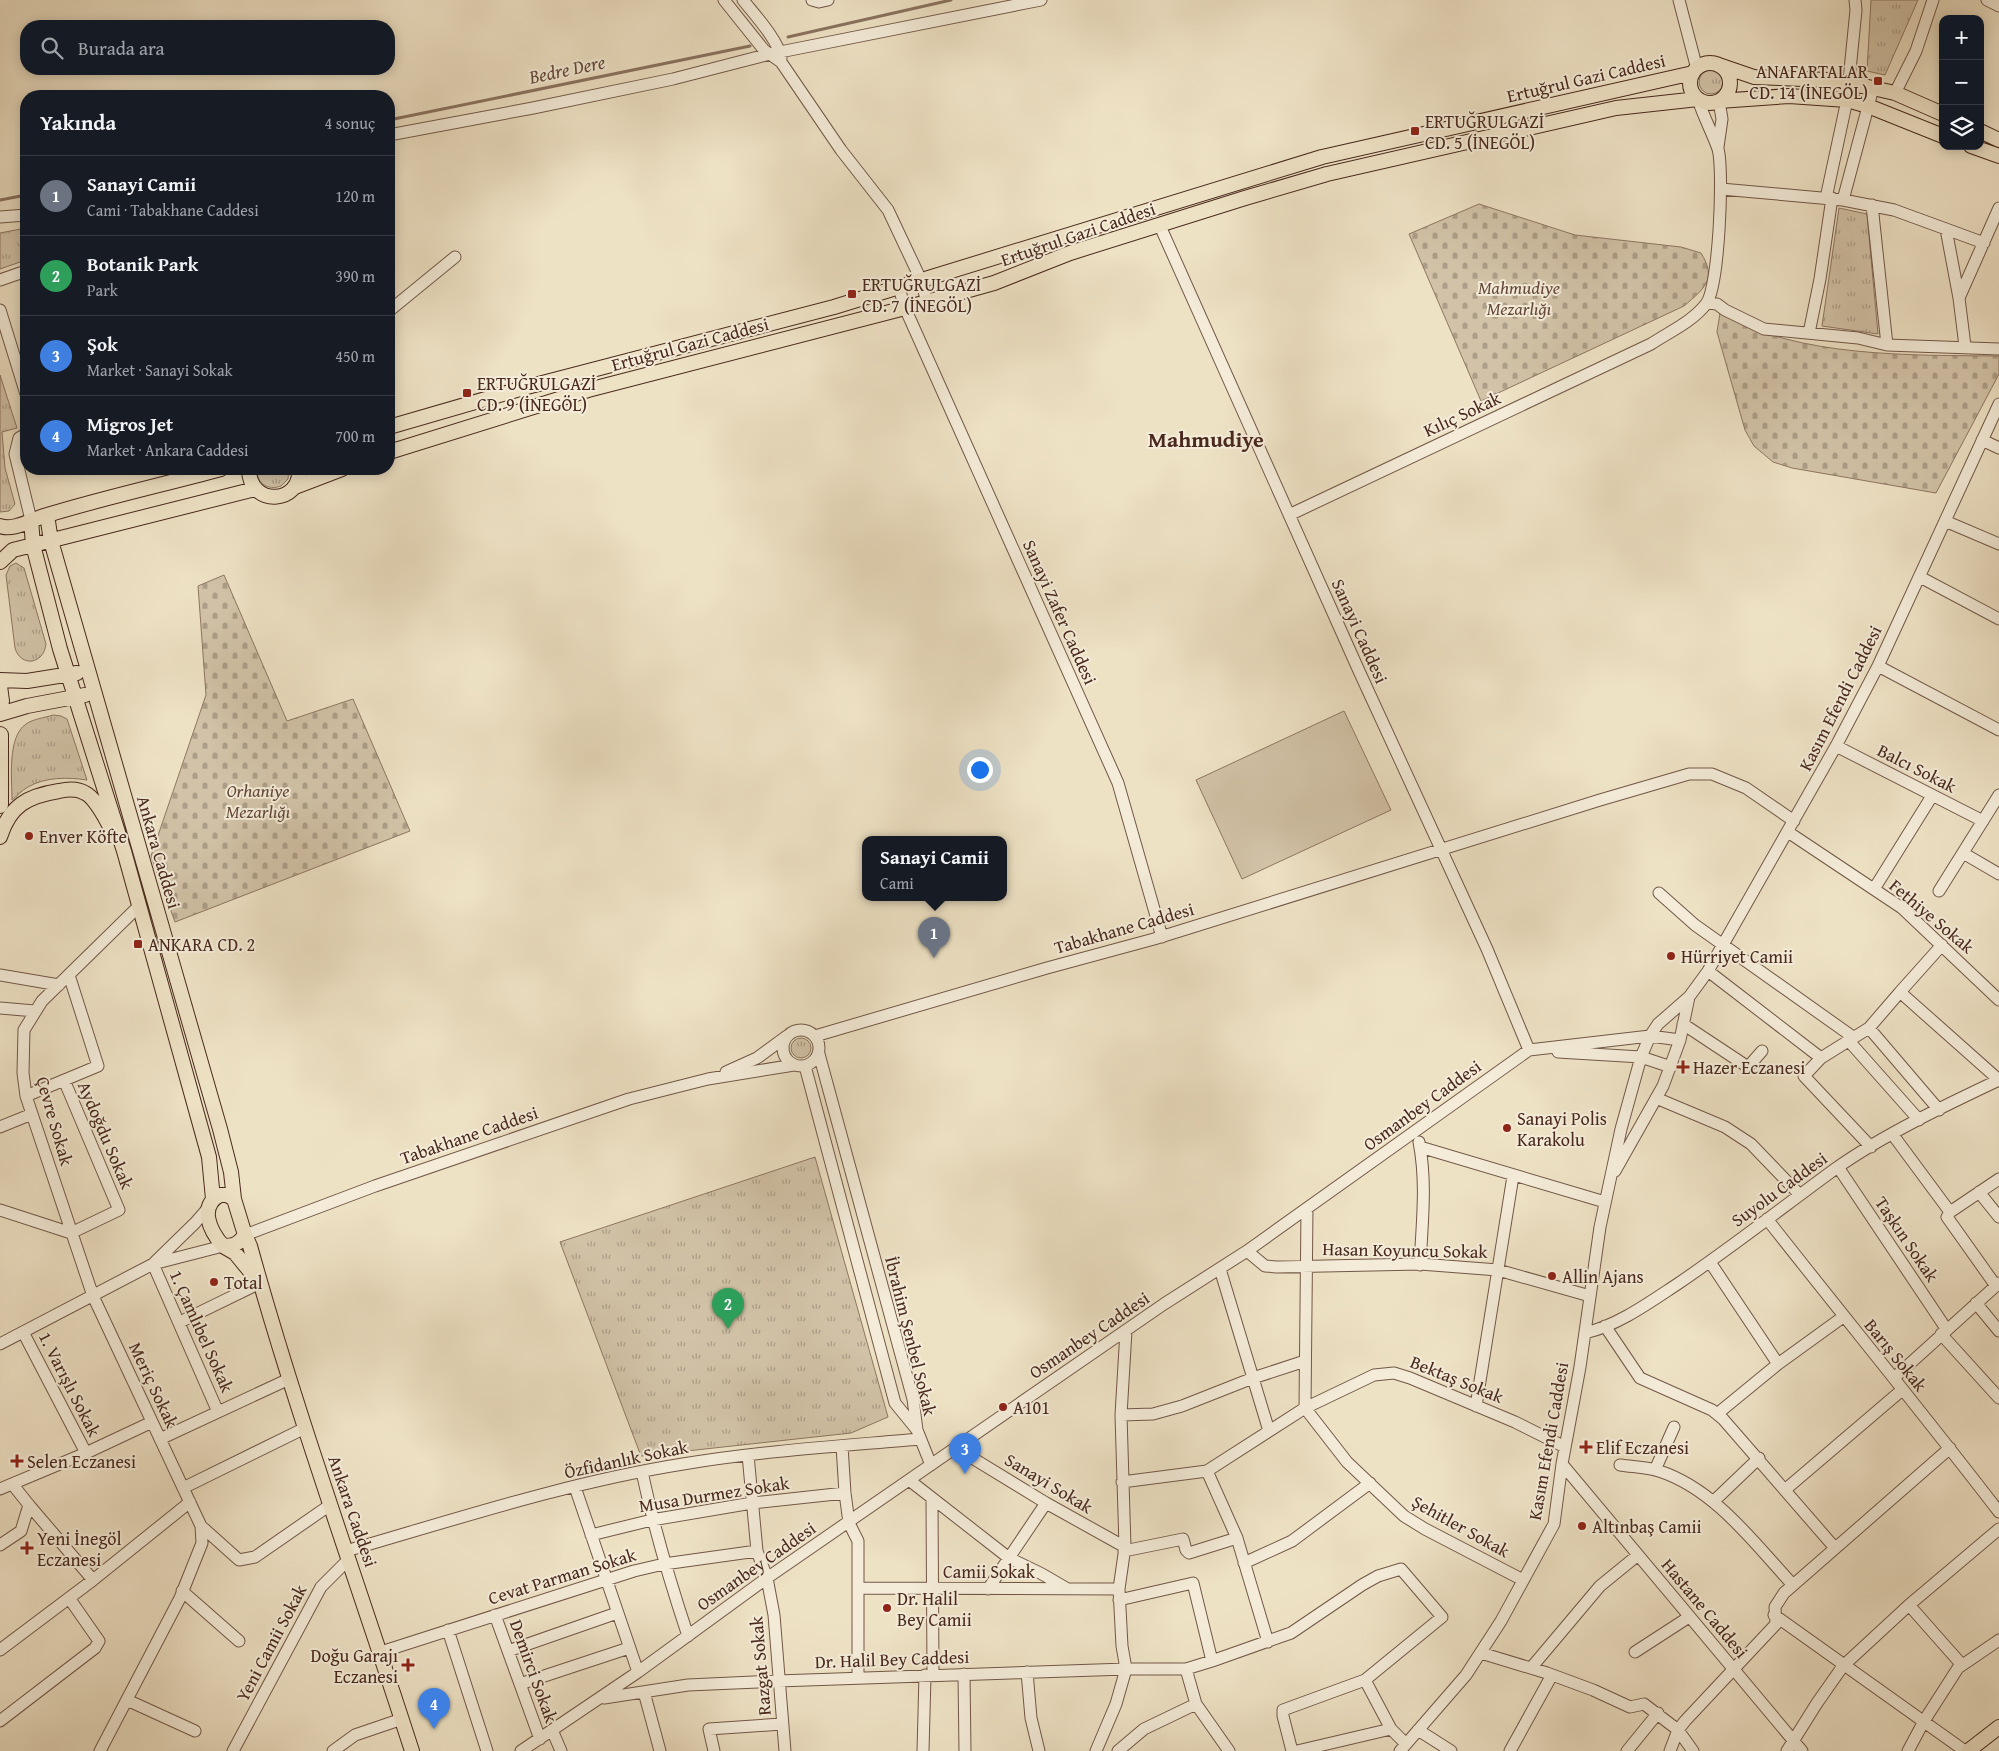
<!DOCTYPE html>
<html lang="tr">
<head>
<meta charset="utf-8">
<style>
  :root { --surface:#171b24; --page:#20242c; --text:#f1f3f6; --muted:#9ea1a6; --line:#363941; --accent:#c59692 }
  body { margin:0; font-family:"Gentium Book Plus",serif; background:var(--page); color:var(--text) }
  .controls { position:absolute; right:15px; top:15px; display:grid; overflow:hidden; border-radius:10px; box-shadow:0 2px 12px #0003 }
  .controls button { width:45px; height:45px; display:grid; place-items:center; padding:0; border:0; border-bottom:1px solid var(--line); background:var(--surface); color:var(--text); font:25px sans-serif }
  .you { position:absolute; left:979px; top:769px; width:18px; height:18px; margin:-12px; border:4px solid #fff; border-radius:50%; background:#1a73e8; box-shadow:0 0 0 8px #1a73e833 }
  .badge { display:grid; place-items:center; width:32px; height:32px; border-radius:50%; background:var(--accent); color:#fff; font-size:16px; font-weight:700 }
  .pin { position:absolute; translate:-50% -41px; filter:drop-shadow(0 1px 2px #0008) }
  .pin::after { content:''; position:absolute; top:26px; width:18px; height:15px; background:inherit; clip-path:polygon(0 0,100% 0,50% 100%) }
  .popup { position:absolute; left:862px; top:836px; width:145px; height:65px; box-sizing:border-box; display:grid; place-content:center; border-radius:10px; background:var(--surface); filter:drop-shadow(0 1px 4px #0005); font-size:16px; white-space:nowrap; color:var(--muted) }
  .popup b { font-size:19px; color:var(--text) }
  .popup::after { content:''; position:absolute; left:50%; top:100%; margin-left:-10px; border:10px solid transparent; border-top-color:var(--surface) }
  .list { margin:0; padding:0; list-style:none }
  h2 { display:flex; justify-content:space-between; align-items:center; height:65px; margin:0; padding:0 20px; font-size:21px }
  h2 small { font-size:16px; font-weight:400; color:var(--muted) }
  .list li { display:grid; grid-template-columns:32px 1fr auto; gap:15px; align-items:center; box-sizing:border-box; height:80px; padding:0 20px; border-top:1px solid var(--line) }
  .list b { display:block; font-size:19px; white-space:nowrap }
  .list p { margin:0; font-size:16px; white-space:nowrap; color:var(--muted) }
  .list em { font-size:16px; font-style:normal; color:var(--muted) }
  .icon { flex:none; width:28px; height:28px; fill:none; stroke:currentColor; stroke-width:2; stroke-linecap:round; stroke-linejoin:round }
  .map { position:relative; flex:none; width:1999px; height:1751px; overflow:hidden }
  .search { position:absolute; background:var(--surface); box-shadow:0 2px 12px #0003; left:20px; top:20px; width:375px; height:55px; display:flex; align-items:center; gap:12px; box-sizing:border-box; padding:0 18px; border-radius:20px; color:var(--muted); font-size:19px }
  .panel { position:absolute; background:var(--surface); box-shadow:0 2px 12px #0003; left:20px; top:90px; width:375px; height:385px; border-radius:20px }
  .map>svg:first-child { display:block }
  .grass { fill:url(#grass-tufts); stroke:#8e7662 }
  .cemetery { fill:url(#cemetery-stones); stroke:#8e7662 }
  .pitch { fill:#d2c3a8; stroke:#8e7662 }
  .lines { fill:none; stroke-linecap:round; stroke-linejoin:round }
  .stream { stroke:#8a7260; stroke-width:3 }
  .minor-casing { stroke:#725747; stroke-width:13 }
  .major-casing { stroke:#49291d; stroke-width:16 }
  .highway-casing { stroke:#49291d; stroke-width:18 }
  .minor { stroke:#f4ecd9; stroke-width:11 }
  .major { stroke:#eee2c5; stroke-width:14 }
  .highway { stroke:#eee2c5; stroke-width:16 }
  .poi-dot { fill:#8f2418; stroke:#f4ecd9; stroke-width:2 }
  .labels { text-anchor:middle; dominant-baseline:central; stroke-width:4; stroke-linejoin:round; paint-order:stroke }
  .poi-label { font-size:18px; fill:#49291d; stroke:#f4ecd9; text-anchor:start }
  .street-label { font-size:18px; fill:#49291d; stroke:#f4ecd9 }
  .park-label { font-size:18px; font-style:italic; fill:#644839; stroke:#f4ecd9 }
  .water-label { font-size:19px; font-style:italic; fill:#644839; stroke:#f4ecd9 }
  .district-label { font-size:22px; font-weight:bold; fill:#49291d; stroke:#f4ecd9 }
</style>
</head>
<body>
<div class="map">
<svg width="1999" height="1751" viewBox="0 0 1999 1751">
  <defs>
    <pattern id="grass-tufts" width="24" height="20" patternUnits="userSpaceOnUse" patternTransform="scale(1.25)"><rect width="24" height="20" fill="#d2c3a8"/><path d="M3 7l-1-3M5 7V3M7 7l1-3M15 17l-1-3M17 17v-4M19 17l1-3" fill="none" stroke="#ac9e88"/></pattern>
    <pattern id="cemetery-stones" width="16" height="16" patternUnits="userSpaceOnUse" patternTransform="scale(1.25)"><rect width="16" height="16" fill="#d2c3a8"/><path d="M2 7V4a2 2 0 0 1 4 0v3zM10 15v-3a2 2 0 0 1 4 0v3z" fill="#ac9e88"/></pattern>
  </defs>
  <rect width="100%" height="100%" fill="#eee2c5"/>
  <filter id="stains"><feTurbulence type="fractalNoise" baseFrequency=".004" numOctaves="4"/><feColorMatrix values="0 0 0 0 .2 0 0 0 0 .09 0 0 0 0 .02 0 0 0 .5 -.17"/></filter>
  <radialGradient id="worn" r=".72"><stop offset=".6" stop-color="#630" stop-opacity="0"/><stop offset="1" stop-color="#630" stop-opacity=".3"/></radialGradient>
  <path class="grass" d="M1871 0H1918L1885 75 1867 71Z
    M1699 82a12 12 0 1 1 24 0a12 12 0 1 1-24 0Z
    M1839 208 1867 214 1878 334 1822 326Z
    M26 228V260L0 269V233Z
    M0 375 17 428 2 432 5 468 15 504 9 511 0 512Z
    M257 469H289L288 479 281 486C268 491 256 483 257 469Z
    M16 563 24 568 46 644C44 664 21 668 15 648L6 575 10 566Z
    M53 715 61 716 67 719 87 780C68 777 45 777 28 787 22 790 17 796 12 800 12 779 7 737 26 724 33 719 44 718 53 715Z
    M791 1048a10 10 0 1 1 20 0a10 10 0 1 1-20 0Z
    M815 1157 888 1417 851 1433 641 1456 560 1242Z"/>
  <path class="cemetery" d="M1479 204 1575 235 1681 247 1701 253C1717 279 1705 288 1684 306L1481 401 1409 234Z
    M1720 313C1798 358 1911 355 1999 356V374L1936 493 1792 468 1773 462 1754 446 1745 430 1717 332Z
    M224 575 287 721 353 699 410 831 175 922 151 856 206 695 198 586Z"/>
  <path class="pitch" d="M1344 711 1391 810 1242 879 1196 780Z"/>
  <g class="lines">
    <path class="stream" d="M788 37 951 0
      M389 120 750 46
      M0 200 26 195"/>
    <g class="minor-casing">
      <path id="minor" d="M724 0 764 50 781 62 841 150 888 210 921 280 927 302
        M743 0C754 14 779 41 781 58
        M812 0 819 2 828 0
        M1679 0 1697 69
        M1987 0 1999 6
        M1895 93 1916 51 1933 0
        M389 135 533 108 673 79 770 54 1041 0
        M1718 147 1722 119 1719 101
        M1721 189 1843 200 1894 210 1946 229 1959 298 1965 346
        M1826 198 1847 100 1856 10 1855 0
        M1843 200 1873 88
        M1872 205 1887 345
        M0 217 26 215
        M1160 226 1359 671 1487 949 1529 1050
        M1946 229 1984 243
        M0 280 26 271
        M899 288 905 308 1118 783 1162 937
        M1959 298 1999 208
        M1707 303 1717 304 1725 310 1764 329 1858 338 1887 345 1999 349
        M0 310 26 394
        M389 311 455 257
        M1809 333 1820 279 1832 198
        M26 434 19 438 15 454 31 520
        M1982 440 1999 448
        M1289 515 1651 344C1669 332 1692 322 1706 304 1719 288 1724 170 1718 149 1712 132 1703 116 1698 99
        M1945 521 1999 544
        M1920 577 1999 619
        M1878 666 1999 730
        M1836 746 1983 821
        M1788 832 1902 908 1999 1000
        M1963 853 1999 874
        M1874 889 1932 796
        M1939 891 1999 795
        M1659 893 1695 925 1853 1037
        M139 906 42 1001 24 1030 23 1073 26 1096 32 1114 93 1296 201 1526 239 1560 255 1557 330 1505
        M1942 945 1900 992 1999 1080
        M1708 971 1821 1058 1804 1076 1871 1147
        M0 975 59 985
        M0 1008 35 1011
        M1683 1024 1748 1067 1762 1051
        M1869 1028 1939 1110
        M783 1048a18 18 0 1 1 36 0a18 18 0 1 1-36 0Z
        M815 1036 1047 968 1154 939 1600 800 1689 774H1712L1746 788 1794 821
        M1848 1040 1919 1120
        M1558 1052 1641 1057 1671 1067
        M819 1054 913 1399 917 1430 931 1465
        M1821 1058 1869 1028 1900 992
        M805 1066 895 1403 917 1430
        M726 1072 757 1058 787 1036
        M26 1096 98 1066 69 975
        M1656 1098 1725 1127 1751 1144 1800 1195
        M0 1127 32 1114
        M1893 1135 1950 1212
        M1419 1142C1427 1183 1422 1223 1420 1265
        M1420 1147 1605 1202
        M1838 1167 1947 1330
        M1615 1171 1663 1086 1680 1040 1689 997
        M1979 1192 1999 1217
        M0 1210 71 1233 119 1210 64 1080
        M1767 1219C1844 1317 1923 1413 1999 1512
        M245 1235 375 1186 629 1099 708 1079 794 1065
        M1247 1251 1265 1266 1277 1267 1420 1264 1498 1270 1590 1296
        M155 1262 195 1223 208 1208
        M1710 1262 1778 1364
        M153 1264 218 1412
        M1220 1269 1269 1431
        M1996 1286 1947 1217 1950 1212 1999 1179
        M1976 1303 1999 1331
        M180 1322 260 1283
        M1605 1326 1640 1378 1712 1410 1723 1419 1835 1548
        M23 1332 86 1453
        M1585 1333C1619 1325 1650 1302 1679 1283 1732 1247 1783 1207 1835 1169 1883 1135 1946 1105 1999 1080
        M1941 1334 1999 1398
        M0 1344 153 1264 223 1246
        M1894 1378 1999 1283
        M1476 1406 1513 1176
        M1305 1408 1347 1462 1404 1516 1425 1529 1523 1580
        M1305 1408 1307 1208
        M1717 1414 1778 1364 1843 1317
        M1121 1415 1153 1414 1182 1406 1253 1378 1305 1361
        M160 1439 289 1379
        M842 1446 845 1493 849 1523 858 1541V1678
        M956 1448 1046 1503 1125 1547
        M748 1455 757 1551 767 1578 774 1615 785 1751
        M1562 1464 1802 1751
        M1620 1465C1633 1467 1647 1467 1659 1471 1715 1489 1754 1543 1793 1585
        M1655 1470 1674 1427
        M1207 1471 1237 1538 1268 1642
        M642 1472C654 1528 670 1582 688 1636
        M909 1480 1009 1558 1042 1574 1066 1588
        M1122 1482 1207 1471 1305 1408 1374 1375 1394 1373 1410 1378 1515 1422 1565 1447
        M575 1487 638 1672
        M183 1488 305 1428
        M0 1489 86 1453 152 1422
        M1786 1489 1902 1390
        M932 1498 933 1675
        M1714 1501 1759 1458
        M29 1505 93 1580
        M591 1535 652 1520 752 1503 845 1493
        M0 1545 21 1531 29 1505 13 1485
        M346 1551C457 1519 569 1482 683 1464 761 1451 841 1446 920 1439
        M1124 1551 1183 1539 1186 1550 1189 1553 1237 1538
        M1244 1563 1292 1541 1370 1483
        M859 1588 1119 1589
        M988 1589 1046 1503
        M182 1591 239 1641
        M1119 1600 1193 1583 1212 1661
        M1909 1605 1962 1665
        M495 1615 540 1739
        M1774 1615 1965 1751
        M448 1630 487 1751
        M0 1650 93 1580 190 1502
        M508 1651 617 1613
        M381 1652 634 1571 664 1564 757 1551
        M1635 1652 1689 1617
        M1481 1653 1547 1673 1593 1690 1630 1707 1644 1704 1678 1730 1693 1751
        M1531 1668 1600 1586 1638 1555
        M1186 1669 1196 1704 1229 1751
        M1027 1672 1031 1718 1039 1751
        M964 1674 965 1751
        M1365 1680 1391 1729 1406 1744
        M520 1684 629 1648
        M644 1692 660 1751
        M604 1698 688 1685 778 1681 1126 1669H1186L1212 1661 1291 1633 1362 1585 1378 1576 1401 1569 1442 1617 1365 1680 1283 1710V1716L1292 1751
        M127 1700 195 1731
        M0 1721 95 1648 99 1641 69 1598
        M552 1730 561 1751
        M1418 1730 1451 1751
        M100 1751 180 1598 202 1543 201 1526
        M233 1751 321 1587 349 1559
        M333 1751 355 1735 402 1719
        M521 1751 638 1672 767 1578 1016 1406 1164 1304 1247 1251 1529 1050 1650 1036 1680 1040
        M714 1751 709 1729 782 1724
        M923 1751 925 1675
        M1096 1751 1116 1704 1126 1669 1122 1646 1119 1589 1125 1547 1121 1415 1126 1331
        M1118 1751 1144 1729 1196 1704
        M1297 1751 1391 1729
        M1400 1751 1466 1675 1501 1621 1554 1524 1562 1464 1580 1367 1600 1227 1621 1129 1641 1057 1650 1036 1658 1024 1689 997 1708 971 1836 746 1878 666 1999 404
        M1510 1751 1552 1675
        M1627 1751 1658 1713
        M1670 1751 1678 1730 1685 1721 1776 1624 1775 1607 1784 1593 1950 1448
        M1787 1751 1817 1703 1843 1666 1909 1605 1999 1529
        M1908 1751 1924 1721 1958 1668 1999 1640"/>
    </g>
    <g class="major-casing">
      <path id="major" d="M1690 83a20 20 0 1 1 40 0a20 20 0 1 1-40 0Z
        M1719 65 1754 77 1828 80 1868 87 1895 93 1943 114
        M1719 101 1789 96 1847 100 1868 106 1943 136
        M1980 131 1999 140
        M1971 146 1999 156
        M389 427 527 387 834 307 1322 157 1693 73
        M389 452 588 390 905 308 994 283 1070 253 1245 198 1327 174 1616 108 1698 99
        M249 469C249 508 302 504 299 469
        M295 487 342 469
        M47 515 51 541 220 1129 231 1172 234 1199
        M31 520 33 545 60 649 124 851 209 1157 213 1199
        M0 526C13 531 31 520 44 516 102 498 162 485 221 469
        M0 562 13 550 255 489
        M0 680 27 681 77 673
        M0 686 2 701 0 710
        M0 714 27 706 85 695
        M0 837C10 805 28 796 59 791 68 789 77 788 85 793 96 798 106 820 112 830
        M220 1195H227L234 1199 245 1235C239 1244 234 1246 223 1246 210 1231 198 1206 220 1195Z
        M245 1235 250 1246C297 1416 358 1583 412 1751
        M223 1246 235 1253 258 1281
        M1968 1751 1999 1727"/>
    </g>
    <g class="highway-casing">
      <path id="highway" d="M0 735V805"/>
    </g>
    <use href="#minor" class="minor"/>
    <use href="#major" class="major"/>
    <use href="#highway" class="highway"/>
  </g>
  <g class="poi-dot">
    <rect x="1873" y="76" width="10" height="10" rx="2.5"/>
    <rect x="1410" y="126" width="10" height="10" rx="2.5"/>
    <rect x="847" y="289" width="10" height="10" rx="2.5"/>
    <rect x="462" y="388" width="10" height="10" rx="2.5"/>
    <circle cx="29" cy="836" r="5"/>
    <rect x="133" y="939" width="10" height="10" rx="2.5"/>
    <circle cx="1671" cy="956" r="5"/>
    <path d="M1680.5 1059.5h5v5h5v5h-5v5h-5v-5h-5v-5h5z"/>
    <circle cx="1507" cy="1128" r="5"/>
    <circle cx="1552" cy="1276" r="5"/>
    <circle cx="214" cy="1282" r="5"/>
    <circle cx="1003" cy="1407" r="5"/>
    <path d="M1583.5 1439.5h5v5h5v5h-5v5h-5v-5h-5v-5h5z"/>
    <path d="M14.5 1453.5h5v5h5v5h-5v5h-5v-5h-5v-5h5z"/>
    <circle cx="1582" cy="1526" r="5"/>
    <path d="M24.5 1540.5h5v5h5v5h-5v5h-5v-5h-5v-5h5z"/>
    <circle cx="887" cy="1608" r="5"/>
    <path d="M405.5 1657.5h5v5h5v5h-5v5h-5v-5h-5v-5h5z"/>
  </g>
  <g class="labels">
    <g class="poi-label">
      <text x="1868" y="71" text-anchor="end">ANAFARTALAR<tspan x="1868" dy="21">CD. 14 (İNEGÖL)</tspan></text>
      <text x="1425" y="121">ERTUĞRULGAZİ<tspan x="1425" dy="21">CD. 5 (İNEGÖL)</tspan></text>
      <text x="862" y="284">ERTUĞRULGAZİ<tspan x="862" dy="21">CD. 7 (İNEGÖL)</tspan></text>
      <text x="477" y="383">ERTUĞRULGAZİ<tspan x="477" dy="21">CD. 9 (İNEGÖL)</tspan></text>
      <text x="39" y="836">Enver Köfte</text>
      <text x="148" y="944">ANKARA CD. 2</text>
      <text x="1681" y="956">Hürriyet Camii</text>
      <text x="1693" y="1067">Hazer Eczanesi</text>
      <text x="1517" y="1118">Sanayi Polis<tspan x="1517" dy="21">Karakolu</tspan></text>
      <text x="1562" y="1276">Allin Ajans</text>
      <text x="224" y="1282">Total</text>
      <text x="1013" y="1407">A101</text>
      <text x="1596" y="1447">Elif Eczanesi</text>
      <text x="27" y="1461">Selen Eczanesi</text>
      <text x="1592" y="1526">Altınbaş Camii</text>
      <text x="37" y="1538">Yeni İnegöl<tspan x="37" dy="21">Eczanesi</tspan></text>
      <text x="897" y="1598">Dr. Halil<tspan x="897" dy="21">Bey Camii</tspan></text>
      <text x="398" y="1655" text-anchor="end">Doğu Garajı<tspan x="398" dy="21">Eczanesi</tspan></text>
    </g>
    <g class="street-label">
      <text transform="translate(1586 78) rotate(-13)">Ertuğrul Gazi Caddesi</text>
      <text transform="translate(1078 234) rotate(-19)">Ertuğrul Gazi Caddesi</text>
      <text transform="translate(690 344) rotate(-15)">Ertuğrul Gazi Caddesi</text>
      <text transform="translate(1462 414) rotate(-25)">Kılıç Sokak</text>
      <text transform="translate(1060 612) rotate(66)">Sanayi Zafer Caddesi</text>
      <text transform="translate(1360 631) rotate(66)">Sanayi Caddesi</text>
      <text transform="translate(1840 698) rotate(-63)">Kasım Efendi Caddesi</text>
      <text transform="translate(1917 768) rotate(27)">Balcı Sokak</text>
      <text transform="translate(159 852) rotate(74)">Ankara Caddesi</text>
      <text transform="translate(1932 916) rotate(40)">Fethiye Sokak</text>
      <text transform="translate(1124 928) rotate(-16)">Tabakhane Caddesi</text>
      <text transform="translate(1422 1105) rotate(-36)">Osmanbey Caddesi</text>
      <text transform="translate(55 1121) rotate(74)">Çevre Sokak</text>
      <text transform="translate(106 1135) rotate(67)">Aydoğdu Sokak</text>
      <text transform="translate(469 1135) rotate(-19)">Tabakhane Caddesi</text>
      <text transform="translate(1779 1189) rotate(-36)">Suyolu Caddesi</text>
      <text transform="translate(1907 1239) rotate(56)">Taşkın Sokak</text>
      <text transform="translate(1405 1250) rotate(1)">Hasan Koyuncu Sokak</text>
      <text transform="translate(202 1331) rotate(66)">1. Çamlıbel Sokak</text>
      <text transform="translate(1089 1335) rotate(-34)">Osmanbey Caddesi</text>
      <text transform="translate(911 1336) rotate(76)">İbrahim Şenbel Sokak</text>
      <text transform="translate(1896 1355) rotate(51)">Barış Sokak</text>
      <text transform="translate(1457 1379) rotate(22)">Bektaş Sokak</text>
      <text transform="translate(70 1384) rotate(63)">1. Varışlı Sokak</text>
      <text transform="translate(154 1385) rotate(65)">Meriç Sokak</text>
      <text transform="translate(1548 1441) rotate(-80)">Kasım Efendi Caddesi</text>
      <text transform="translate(626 1459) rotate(-12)">Özfidanlık Sokak</text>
      <text transform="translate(1049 1483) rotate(31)">Sanayi Sokak</text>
      <text transform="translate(714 1494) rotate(-9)">Musa Durmez Sokak</text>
      <text transform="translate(353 1511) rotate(71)">Ankara Caddesi</text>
      <text transform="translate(1461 1526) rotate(29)">Şehitler Sokak</text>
      <text transform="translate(756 1566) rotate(-35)">Osmanbey Caddesi</text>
      <text x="989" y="1571">Camii Sokak</text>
      <text transform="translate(562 1576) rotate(-17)">Cevat Parman Sokak</text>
      <text transform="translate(1705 1608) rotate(50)">Hastane Caddesi</text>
      <text transform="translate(271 1643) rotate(-62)">Yeni Camii Sokak</text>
      <text transform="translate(892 1659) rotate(-2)">Dr. Halil Bey Caddesi</text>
      <text transform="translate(760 1666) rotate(-95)">Razgat Sokak</text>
      <text transform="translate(534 1671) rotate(70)">Demirci Sokak</text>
    </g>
    <g class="park-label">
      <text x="1519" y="287">Mahmudiye<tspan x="1519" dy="21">Mezarlığı</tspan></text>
      <text x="258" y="790">Orhaniye<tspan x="258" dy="21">Mezarlığı</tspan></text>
    </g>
    <g class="water-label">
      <text transform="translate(567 69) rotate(-12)">Bedre Dere</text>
    </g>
    <g class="district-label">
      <text x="1206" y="439">Mahmudiye</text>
    </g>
  </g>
  <rect width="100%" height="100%" filter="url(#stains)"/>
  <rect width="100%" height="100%" fill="url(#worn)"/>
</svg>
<div class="controls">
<button>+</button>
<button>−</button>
<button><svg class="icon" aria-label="layers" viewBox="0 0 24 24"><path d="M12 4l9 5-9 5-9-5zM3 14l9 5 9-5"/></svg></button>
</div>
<div class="you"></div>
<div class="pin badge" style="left:934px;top:958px;background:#6b7280">1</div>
<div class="popup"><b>Sanayi Camii</b>Cami</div>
<div class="pin badge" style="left:728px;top:1329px;background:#2e9e5b">2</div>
<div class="pin badge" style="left:965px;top:1474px;background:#3f7fe0">3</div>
<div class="pin badge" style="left:434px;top:1729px;background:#3f7fe0">4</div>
<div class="search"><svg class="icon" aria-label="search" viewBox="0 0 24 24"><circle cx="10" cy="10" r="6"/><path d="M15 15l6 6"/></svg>Burada ara</div>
<section class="panel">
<h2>Yakında<small>4 sonuç</small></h2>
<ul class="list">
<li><span class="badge" style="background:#6b7280">1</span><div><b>Sanayi Camii</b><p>Cami · Tabakhane Caddesi</p></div><em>120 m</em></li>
<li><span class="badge" style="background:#2e9e5b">2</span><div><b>Botanik Park</b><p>Park</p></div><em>390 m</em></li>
<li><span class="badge" style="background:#3f7fe0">3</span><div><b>Şok</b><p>Market · Sanayi Sokak</p></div><em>450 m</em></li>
<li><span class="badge" style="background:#3f7fe0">4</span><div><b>Migros Jet</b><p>Market · Ankara Caddesi</p></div><em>700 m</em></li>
</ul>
</section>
</div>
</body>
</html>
